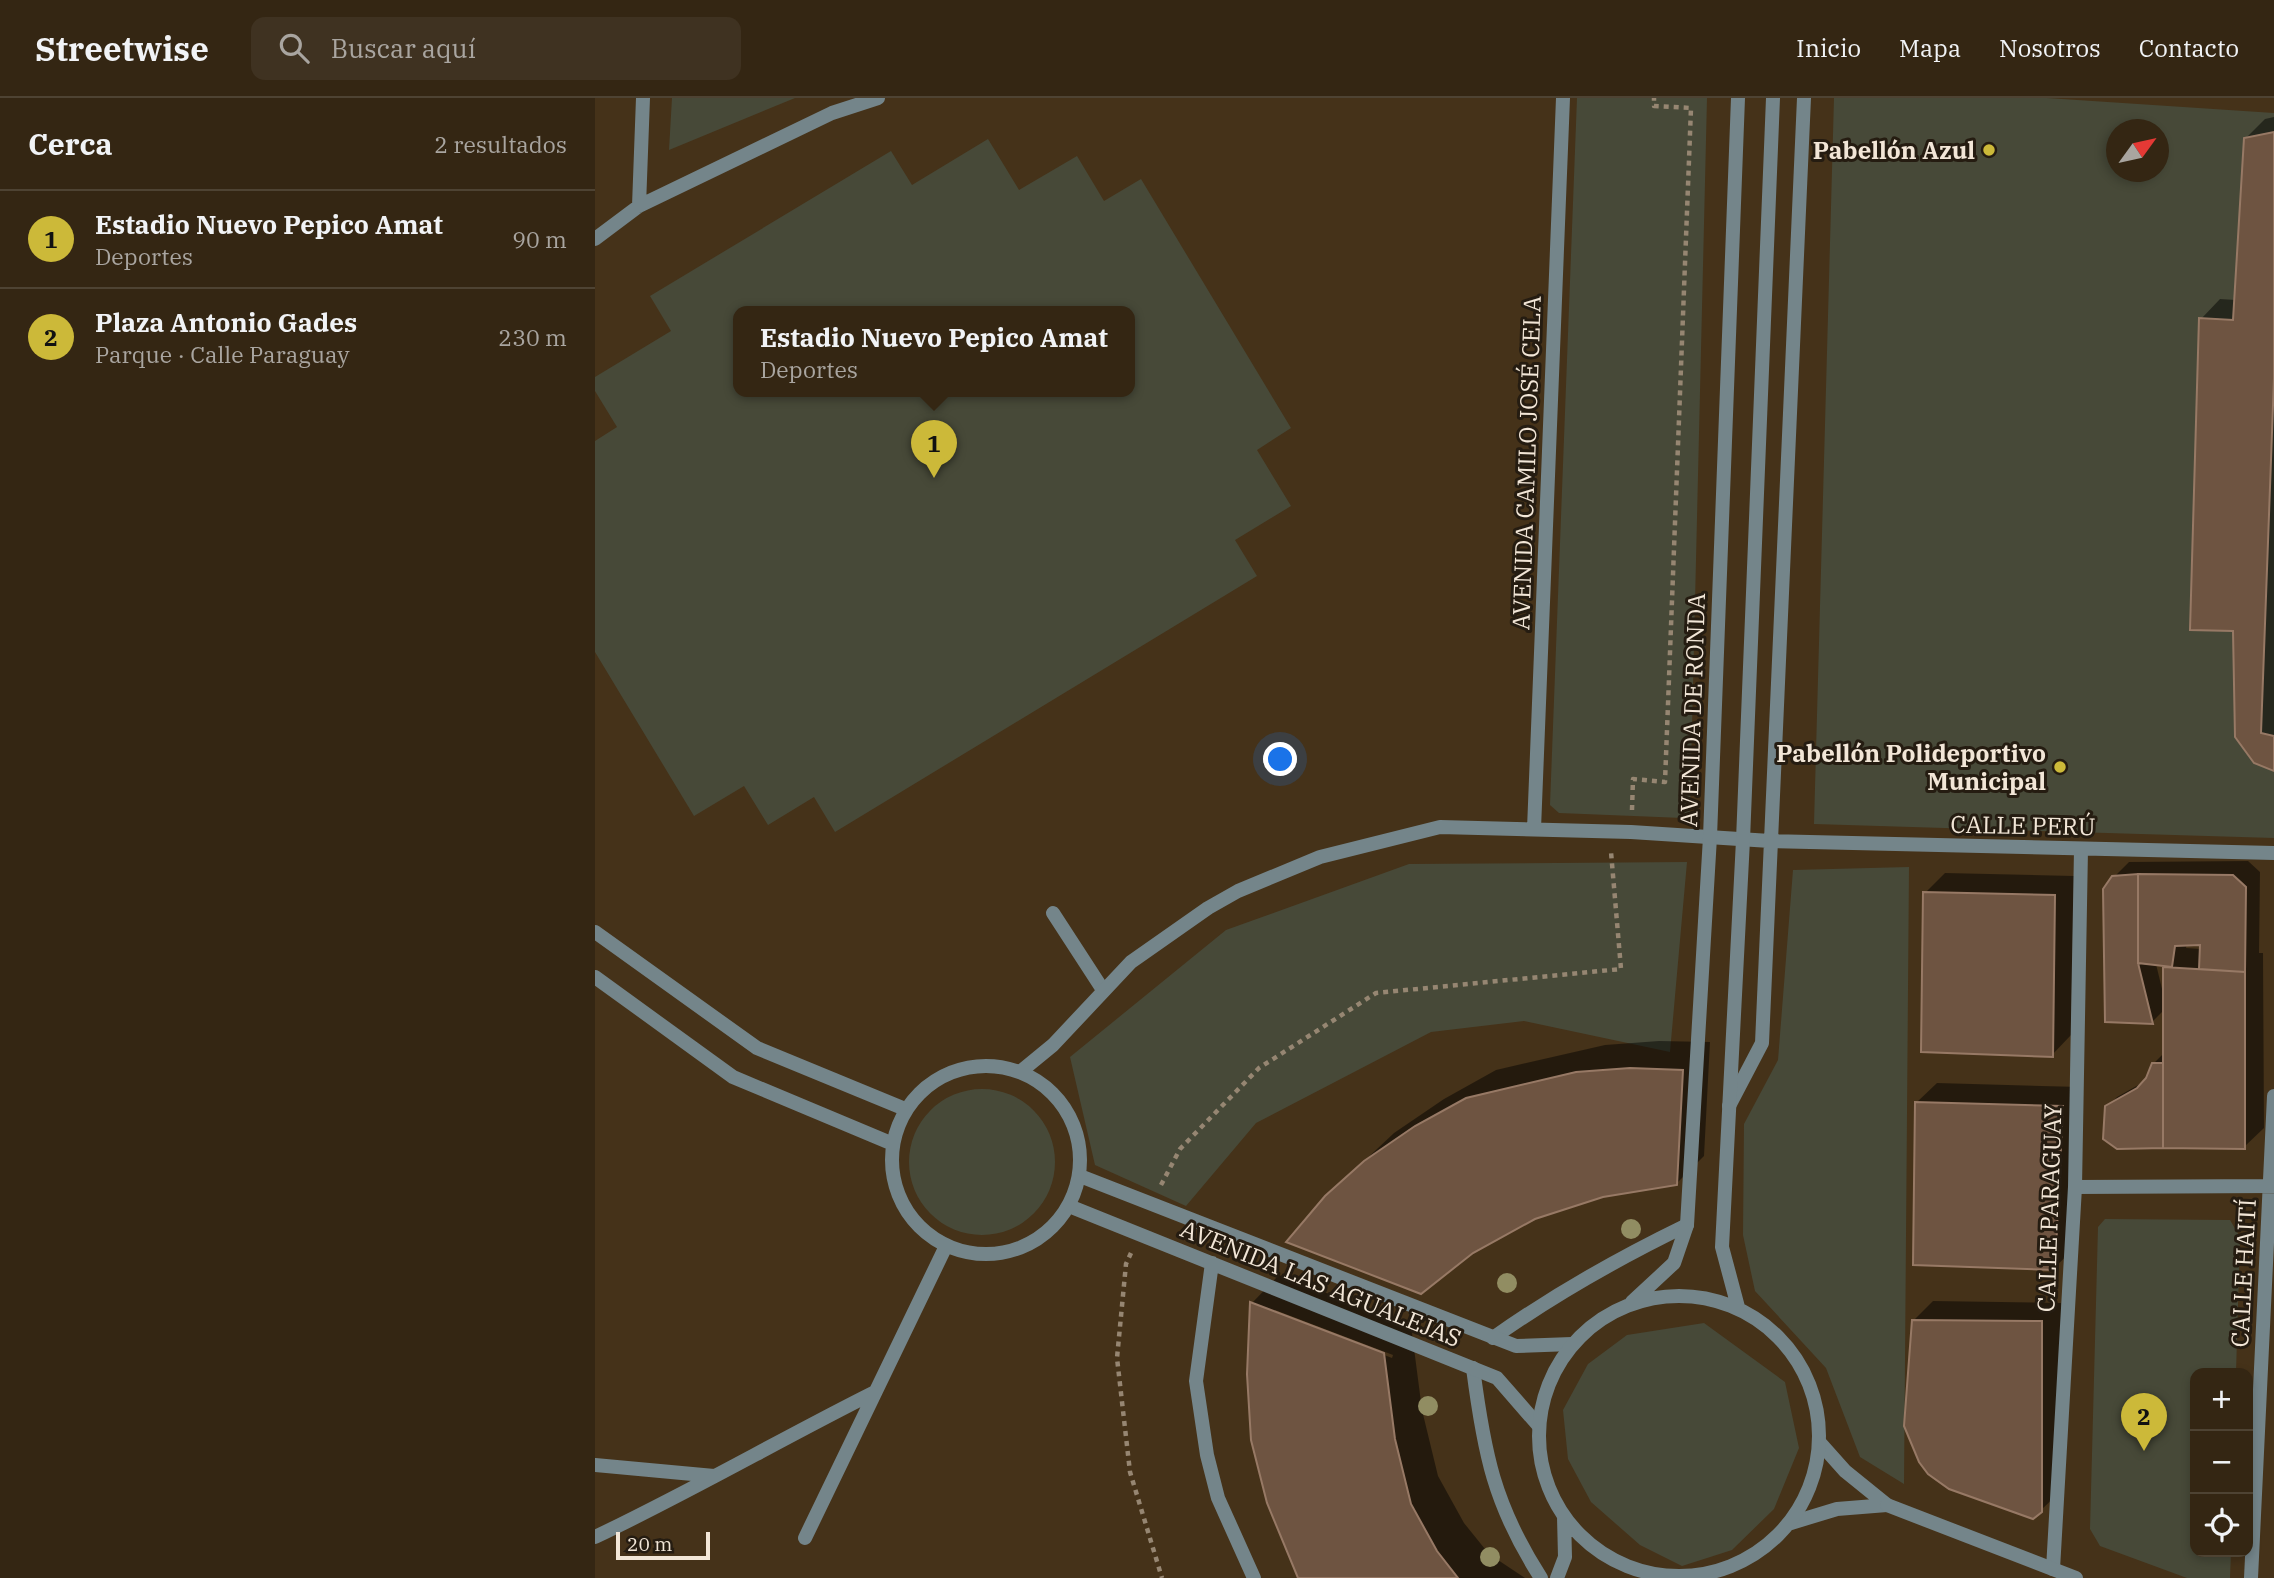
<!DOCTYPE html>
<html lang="es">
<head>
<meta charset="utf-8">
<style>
  :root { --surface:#342613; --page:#3f3221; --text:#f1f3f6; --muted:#a9a5a0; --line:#4e4333; --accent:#ccb939 }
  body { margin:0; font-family:"IBM Plex Serif",serif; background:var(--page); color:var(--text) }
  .controls { position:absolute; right:21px; bottom:21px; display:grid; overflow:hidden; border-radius:14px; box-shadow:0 4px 10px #0003 }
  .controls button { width:63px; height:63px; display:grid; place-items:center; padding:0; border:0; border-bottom:2px solid var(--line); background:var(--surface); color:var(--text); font:35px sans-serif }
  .compass { position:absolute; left:1511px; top:21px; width:63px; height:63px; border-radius:50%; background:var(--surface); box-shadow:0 4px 10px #0003; rotate:57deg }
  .scale { position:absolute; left:21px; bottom:18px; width:94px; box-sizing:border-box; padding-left:7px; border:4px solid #f2e6d7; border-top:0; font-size:19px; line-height:24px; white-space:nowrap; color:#f2e6d7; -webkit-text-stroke:5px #251c11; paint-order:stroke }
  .you { position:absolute; left:686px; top:662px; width:24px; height:24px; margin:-18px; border:5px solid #fff; border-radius:50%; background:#1a73e8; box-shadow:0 0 0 10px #1a73e833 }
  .badge { display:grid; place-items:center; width:46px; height:46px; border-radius:50%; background:var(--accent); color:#111; font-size:23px; font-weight:700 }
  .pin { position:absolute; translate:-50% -58px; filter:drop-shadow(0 2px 4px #0008) }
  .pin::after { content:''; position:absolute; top:37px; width:24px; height:21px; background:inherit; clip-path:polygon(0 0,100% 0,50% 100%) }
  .popup { position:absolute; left:138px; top:208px; width:402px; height:91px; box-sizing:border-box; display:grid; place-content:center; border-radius:14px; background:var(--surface); filter:drop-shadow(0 2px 5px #0005); font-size:23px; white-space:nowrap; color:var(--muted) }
  .popup b { font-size:26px; color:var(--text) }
  .popup::after { content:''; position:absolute; left:50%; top:100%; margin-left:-14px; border:14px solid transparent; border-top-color:var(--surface) }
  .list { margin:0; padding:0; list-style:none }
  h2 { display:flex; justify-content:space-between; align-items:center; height:91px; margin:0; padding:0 28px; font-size:30px }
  h2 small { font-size:23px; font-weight:400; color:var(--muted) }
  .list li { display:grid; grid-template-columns:46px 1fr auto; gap:21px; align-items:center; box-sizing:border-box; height:98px; padding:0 28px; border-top:2px solid var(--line) }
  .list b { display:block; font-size:26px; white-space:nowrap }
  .list p { margin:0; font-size:23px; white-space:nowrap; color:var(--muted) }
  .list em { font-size:23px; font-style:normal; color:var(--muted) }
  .icon { flex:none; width:38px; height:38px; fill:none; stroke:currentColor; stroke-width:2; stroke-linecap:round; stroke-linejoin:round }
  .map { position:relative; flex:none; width:1679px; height:1480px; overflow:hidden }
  header { display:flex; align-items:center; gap:42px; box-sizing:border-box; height:98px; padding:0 35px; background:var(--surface); border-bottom:2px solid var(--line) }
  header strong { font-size:33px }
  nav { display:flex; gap:38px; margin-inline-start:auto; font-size:24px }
  .search { width:490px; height:63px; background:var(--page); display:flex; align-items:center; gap:18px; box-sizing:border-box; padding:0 24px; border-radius:14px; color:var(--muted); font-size:26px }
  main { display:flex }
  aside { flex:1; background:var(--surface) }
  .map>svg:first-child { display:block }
  .green { fill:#474938; fill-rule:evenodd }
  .shadow { fill:#0007; fill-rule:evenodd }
  .building { fill:#6e5441; stroke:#977965; stroke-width:2 }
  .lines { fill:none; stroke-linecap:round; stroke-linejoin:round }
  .path { stroke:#968672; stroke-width:4.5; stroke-dasharray:5 5; stroke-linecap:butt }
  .service { stroke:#74858a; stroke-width:14 }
  .minor { stroke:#74858a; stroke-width:14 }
  .tertiary { stroke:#74858a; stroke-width:14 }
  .tree { fill:#918d62 }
  .poi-dot { fill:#ccb939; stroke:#251c11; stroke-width:2.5 }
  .labels { text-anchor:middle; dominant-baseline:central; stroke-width:6; stroke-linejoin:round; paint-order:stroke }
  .poi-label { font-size:24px; font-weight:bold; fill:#f2e6d7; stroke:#251c11; text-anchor:end }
  .street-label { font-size:24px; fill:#f2e6d7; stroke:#251c11 }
</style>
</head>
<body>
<header>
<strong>Streetwise</strong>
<div class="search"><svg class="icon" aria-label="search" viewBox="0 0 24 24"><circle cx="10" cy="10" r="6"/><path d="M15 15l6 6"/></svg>Buscar aquí</div>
<nav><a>Inicio</a><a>Mapa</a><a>Nosotros</a><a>Contacto</a></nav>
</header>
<main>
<aside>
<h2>Cerca<small>2 resultados</small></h2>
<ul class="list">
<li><span class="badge">1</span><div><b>Estadio Nuevo Pepico Amat</b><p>Deportes</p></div><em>90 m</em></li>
<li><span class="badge">2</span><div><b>Plaza Antonio Gades</b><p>Parque · Calle Paraguay</p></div><em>230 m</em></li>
</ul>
</aside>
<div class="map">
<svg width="1679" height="1480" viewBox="0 0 1679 1480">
  <rect width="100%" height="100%" fill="#453219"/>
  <path class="green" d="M77 0H200L74 52Z
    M982 0H1112L1095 714 1088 720 964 715 955 707Z
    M1239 0H1452L1679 15V740L1219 726ZM1521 32H1563V74H1521Z
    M393 41 424 92 482 58 509 103 546 81 696 330 662 352 696 408 640 442 662 478 240 734 219 699 173 727 149 688 99 718 0 554V343L22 329 0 293V279L76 233 55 198 296 53 317 87ZM143 214H535V294H143Z
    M1092 764 1075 954 929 923 836 934 661 1025 591 1108 500 1067 475 959 631 832 814 766Z
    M1314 769 1309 1386 1265 1359 1231 1270 1160 1193 1148 1137 1149 1026 1183 962 1198 772Z
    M314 1064a73 73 0 1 1 146 0a73 73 0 1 1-146 0Z
    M1510 1121 1635 1122 1645 1139 1641 1275H1600V1454H1636L1635 1480H1592L1505 1448 1495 1431 1503 1129Z
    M1109 1225 1190 1284 1204 1350 1179 1411 1137 1452 1087 1468 1045 1447 996 1404 973 1361 968 1312 993 1266 1032 1237Z"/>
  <path class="shadow" d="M1679 19V671L1660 664 1639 532 1606 221 1625 201 1641 202 1651 40 1670 21Z
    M1653 763 1665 774 1664 855H1668L1669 1030 1649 1049 1512 1009 1522 999 1552 982 1558 966 1568 956 1569 912 1557 924 1519 779 1534 764ZM1592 846H1606V851L1591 850ZM1561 866 1572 867 1568 895Z
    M1350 775 1479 778 1476 937 1457 957 1330 795Z
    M1064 943 1115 944 1109 1058 1081 1086 731 1099 799 1035 849 1001 901 972 1010 947Z
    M1342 985 1486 989 1479 1151 1459 1170 1322 1004Z
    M684 1177 816 1227 827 1312 843 1378 869 1425 894 1456 930 1480H705L674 1404 654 1276 657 1205ZM680 1212 798 1257 797 1260 680 1215Z
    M1338 1203 1466 1205V1393L1446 1412 1318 1223Z"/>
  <path class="building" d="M1679 34V280L1666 635 1679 638V673L1659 665 1640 639 1638 533 1595 532 1604 220 1638 222 1649 40Z
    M1543 776 1638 777 1651 789 1650 874 1604 871 1605 847 1580 848 1577 869 1543 865Z
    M1543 776V865L1558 926 1510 924 1508 791 1517 778Z
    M1328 794 1460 797 1458 959 1326 954Z
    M1568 869 1650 874V1051L1568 1050Z
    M1557 965H1568V1050L1522 1051 1508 1041 1510 1008 1542 990 1551 980Z
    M1035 970 1088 972 1082 1087 1008 1099 940 1121 878 1155 826 1196 691 1144 730 1098 769 1063 820 1028 871 1000 981 974Z
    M1320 1004 1468 1008 1460 1172 1318 1167Z
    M655 1204 789 1255 800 1341 816 1406 842 1453 863 1480H703L672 1405 656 1342 652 1276Z
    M1317 1222 1447 1223V1414L1438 1421 1354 1391 1333 1376 1324 1364 1309 1328Z"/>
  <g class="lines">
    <path class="path" d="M1037 712 1038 681 1070 684 1096 10 1059 8V0
      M566 1087 585 1051 664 970 781 895 1026 871 1016 754
      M536 1155 531 1166 522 1260 535 1374 567 1480"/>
    <path class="service" d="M458 815 508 892
      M898 1240C960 1196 1024 1160 1092 1127
      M878 1270C889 1355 899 1407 946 1480"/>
    <path class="minor" d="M44 108 48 0
      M0 141 44 108 237 15 283 0
      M939 731 968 0
      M0 834 162 950 310 1011
      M0 879 138 979 298 1046
      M297 1062a94 94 0 1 1 188 0a94 94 0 1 1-188 0Z
      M425 974 458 947 536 864 613 810 643 793 725 759 845 729 1036 734 1175 743 1679 755
      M1134 1008 1167 945 1209 0
      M485 1078 921 1248 977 1246
      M1480 1089 1679 1088
      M474 1108 902 1280 943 1327
      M617 1165 601 1283 612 1357 623 1400 659 1480
      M1225 1345 1250 1373 1292 1407
      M0 1367 119 1378
      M1196 1425 1242 1411 1292 1407
      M0 1439C95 1394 186 1341 280 1294
      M210 1440 351 1148
      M1458 1471 1480 1089 1486 751
      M1656 1480 1679 998"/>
    <path class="tertiary" d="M944 1338a140 140 0 1 1 280 0a140 140 0 1 1-280 0Z
      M1037 1204 1079 1165 1092 1127 1115 739 1143 0
      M1143 1209 1127 1149 1148 742 1178 0
      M1292 1407 1481 1480
      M962 1480 970 1459 969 1419"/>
  </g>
  <g class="tree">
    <circle cx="1036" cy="1131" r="10"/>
    <circle cx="912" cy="1185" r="10"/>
    <circle cx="833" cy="1308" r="10"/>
    <circle cx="895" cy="1459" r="10"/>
  </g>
  <g class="poi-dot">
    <circle cx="1394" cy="52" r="7"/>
    <circle cx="1465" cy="669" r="7"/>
  </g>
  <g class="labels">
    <g class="poi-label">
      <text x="1380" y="52">Pabellón Azul</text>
      <text x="1451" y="655">Pabellón Polideportivo<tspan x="1451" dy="28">Municipal</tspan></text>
    </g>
    <g class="street-label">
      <text transform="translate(931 365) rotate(-88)">AVENIDA CAMILO JOSÉ CELA</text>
      <text transform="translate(1097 612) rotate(-88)">AVENIDA DE RONDA</text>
      <text transform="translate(1428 727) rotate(1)">CALLE PERÚ</text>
      <text transform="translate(1454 1110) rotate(-88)">CALLE PARAGUAY</text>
      <text transform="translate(1648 1175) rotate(-87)">CALLE HAITÍ</text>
      <text transform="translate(726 1185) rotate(22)">AVENIDA LAS AGUALEJAS</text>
    </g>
  </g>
</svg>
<div class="controls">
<button>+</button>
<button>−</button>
<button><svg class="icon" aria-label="locate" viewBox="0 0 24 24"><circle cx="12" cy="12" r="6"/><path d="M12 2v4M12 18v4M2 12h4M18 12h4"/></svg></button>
</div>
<svg class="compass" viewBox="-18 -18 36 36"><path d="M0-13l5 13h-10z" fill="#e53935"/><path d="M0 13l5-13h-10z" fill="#a9a5a0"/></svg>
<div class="scale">20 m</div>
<div class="you"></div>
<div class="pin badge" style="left:339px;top:380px">1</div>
<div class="popup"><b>Estadio Nuevo Pepico Amat</b>Deportes</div>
<div class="pin badge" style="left:1549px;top:1353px">2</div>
</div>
</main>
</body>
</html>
